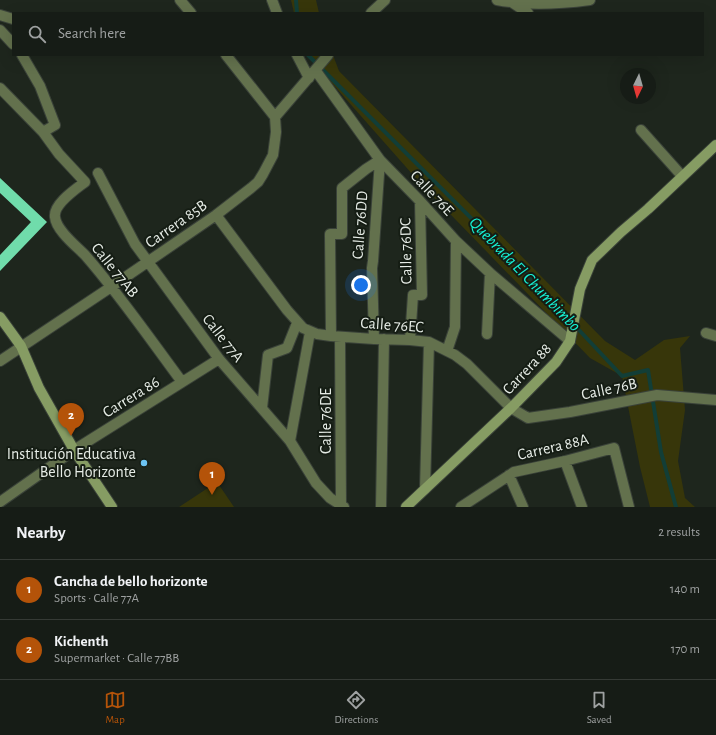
<!DOCTYPE html>
<html lang="en">
<head>
<meta charset="utf-8">
<style>
  :root { --surface:#161c16; --page:#232923; --text:#f1f3f6; --muted:#9ea1a1; --line:#353a35; --accent:#b45309 }
  body { margin:0; font-family:"Alegreya Sans",sans-serif; background:var(--page); color:var(--text) }
  .compass { position:absolute; left:620px; top:68px; width:36px; height:36px; border-radius:50%; background:var(--surface); box-shadow:0 4px 16px #0002; rotate:185deg }
  .you { position:absolute; left:361px; top:285px; width:14px; height:14px; margin:-10px; border:3px solid #fff; border-radius:50%; background:#1a73e8; box-shadow:0 0 0 6px #1a73e833 }
  .badge { display:grid; place-items:center; width:26px; height:26px; border-radius:50%; background:var(--accent); color:#fff; font-size:13px; font-weight:700 }
  .pin { position:absolute; translate:-50% -33px; filter:drop-shadow(0 1px 2px #0008) }
  .pin::after { content:''; position:absolute; top:21px; width:14px; height:12px; background:inherit; clip-path:polygon(0 0,100% 0,50% 100%) }
  .list { margin:0; padding:0; list-style:none }
  h2 { display:flex; justify-content:space-between; align-items:center; height:52px; margin:0; padding:0 16px; font-size:17px }
  h2 small { font-size:13px; font-weight:400; color:var(--muted) }
  .list li { display:grid; grid-template-columns:26px 1fr auto; gap:12px; align-items:center; box-sizing:border-box; height:60px; padding:0 16px; border-top:1px solid var(--line) }
  .list b { display:block; font-size:15px; white-space:nowrap }
  .list p { margin:0; font-size:13px; white-space:nowrap; color:var(--muted) }
  .list em { font-size:13px; font-style:normal; color:var(--muted) }
  .icon { flex:none; width:22px; height:22px; fill:none; stroke:currentColor; stroke-width:2; stroke-linecap:round; stroke-linejoin:round }
  .map { position:relative; flex:none; width:716px; height:507px; overflow:hidden }
  .search { position:absolute; background:var(--surface); box-shadow:0 4px 16px #0002; left:12px; right:12px; top:12px; height:44px; display:flex; align-items:center; gap:10px; box-sizing:border-box; padding:0 14px; border-radius:0px; color:var(--muted); font-size:15px }
  .sheet { height:172px; background:var(--surface) }
  nav { display:flex; justify-content:space-around; align-items:center; box-sizing:border-box; height:56px; border-top:1px solid var(--line); background:var(--surface); font-size:11px; color:var(--muted) }
  nav a { display:grid; justify-items:center; gap:2px }
  nav .on { color:var(--accent) }
  .map>svg:first-child { display:block }
  .green { fill:#37360a }
  .lines { fill:none; stroke-linecap:round; stroke-linejoin:round }
  .stream { stroke:#123e37; stroke-width:4 }
  .building { fill:#70dcab }
  .street-casing { stroke:#3a4239; stroke-width:12 }
  .secondary-casing { stroke:#3a4239; stroke-width:12 }
  .street { stroke:#63714d; stroke-width:10 }
  .secondary { stroke:#869c63; stroke-width:10 }
  .poi-dot { fill:#6cc3f2; stroke:#151d14; stroke-width:1.5 }
  .labels { text-anchor:middle; dominant-baseline:central; stroke-width:4; stroke-linejoin:round; paint-order:stroke }
  .street-label { font-size:16px; fill:#e6ece6; stroke:#151d14 }
  .poi-label { font-size:16px; fill:#e6ece6; stroke:#151d14; text-anchor:end }
  .water-label { font-size:17px; font-style:italic; fill:#16f1d5; stroke:#151d14 }
</style>
</head>
<body>
<div class="map">
<svg width="716" height="507" viewBox="0 0 716 507">
  <rect width="100%" height="100%" fill="#1e261d"/>
  <path class="green" d="M291 0H316L319 13H294Z
    M307 55H333L339 71 605 341 635 360 664 340 690 336 680 348 685 410 678 461 685 498 695 507H650L640 467 622 376 590 358 421 184Z
    M217 482 234 507H179Z"/>
  <g class="lines">
    <path class="stream" d="M296 0 297 13
      M308 55 521 268 622 376 648 370 661 452 676 507"/>
  </g>
  <path class="building" d="M0 178 47 222 0 271V255L31 222 0 193Z"/>
  <g class="lines">
    <g class="street-casing">
      <path id="street" d="M180 0 191 13
        M272 0 277 13
        M497 0C527 6 560 4 590 0
        M513 3 528 13
        M371 13 385 0
        M0 15 13 19
        M0 30 13 44
        M22 55 40 86 55 125 43 132
        M226 55 275 117
        M297 55 309 78
        M316 71 380 160 420 201 456 241 490 273 570 341
        M0 88 43 132 59 154 85 182C76 189 53 204 55 217 56 230 76 246 85 255 120 295 150 339 182 382
        M641 130 682 176
        M98 173 135 244 219 359 290 441 316 483 330 498 344 507
        M216 215 287 310 303 328 317 334 331 336 374 339 410 340 429 342 455 355 467 364 511 408 528 418 570 412 657 395 716 400
        M706 333 716 336
        M487 334 490 273
        M331 336 330 234H342V188L366 169 380 160
        M340 337 341 506
        M374 339 372 268 373 261 380 160
        M410 340 413 295H422L420 201
        M447 351 455 327 456 241
        M0 361 111 287 216 215 251 188 258 182 263 174 273 155 276 132 275 117 328 55
        M262 408 268 355 287 348 297 323
        M290 441 310 332
        M565 461 582 507
        M509 475 523 507
        M425 489 429 342
        M0 502 74 450 219 359
        M381 507 384 339
        M461 507 514 472 565 461 614 448 629 507"/>
    </g>
    <g class="secondary-casing">
      <path id="secondary" d="M0 317 21 346 39 388 74 450 112 507
        M406 507 511 408 556 362 570 341 580 289 592 260 621 232 648 209 716 145"/>
    </g>
    <use href="#street" class="street"/>
    <use href="#secondary" class="secondary"/>
  </g>
  <circle class="poi-dot" cx="144" cy="463" r="4"/>
  <g class="labels">
    <g class="street-label">
      <text transform="translate(432 193) rotate(47)">Calle 76E</text>
      <text transform="translate(176 224) rotate(-35)">Carrera 85B</text>
      <text transform="translate(360 225) rotate(-86)">Calle 76DD</text>
      <text transform="translate(406 251) rotate(-91)">Calle 76DC</text>
      <text transform="translate(115 270) rotate(51)">Calle 77AB</text>
      <text transform="translate(392 325) rotate(4)">Calle 76EC</text>
      <text transform="translate(223 338) rotate(52)">Calle 77A</text>
      <text transform="translate(527 369) rotate(-47)">Carrera 88</text>
      <text transform="translate(609 389) rotate(-12)">Calle 76B</text>
      <text transform="translate(131 397) rotate(-32)">Carrera 86</text>
      <text transform="translate(326 421) rotate(-90)">Calle 76DE</text>
      <text transform="translate(553 447) rotate(-13)">Carrera 88A</text>
    </g>
    <g class="poi-label">
      <text x="136" y="454">Institución Educativa<tspan x="136" dy="18">Bello Horizonte</tspan></text>
    </g>
    <g class="water-label">
      <text transform="translate(525 274) rotate(46)">Quebrada El Chumbimbo</text>
    </g>
  </g>
</svg>
<svg class="compass" viewBox="-18 -18 36 36"><path d="M0-13l5 13h-10z" fill="#e53935"/><path d="M0 13l5-13h-10z" fill="#9ea1a1"/></svg>
<div class="you"></div>
<div class="pin badge" style="left:212px;top:495px">1</div>
<div class="pin badge" style="left:71px;top:436px">2</div>
<div class="search"><svg class="icon" aria-label="search" viewBox="0 0 24 24"><circle cx="10" cy="10" r="6"/><path d="M15 15l6 6"/></svg>Search here</div>
</div>
<section class="sheet">
<h2>Nearby<small>2 results</small></h2>
<ul class="list">
<li><span class="badge">1</span><div><b>Cancha de bello horizonte</b><p>Sports · Calle 77A</p></div><em>140 m</em></li>
<li><span class="badge">2</span><div><b>Kichenth</b><p>Supermarket · Calle 77BB</p></div><em>170 m</em></li>
</ul>
</section>
<nav>
<a class="on"><svg class="icon" aria-label="map" viewBox="0 0 24 24"><path d="M3 6l6-2 6 2 6-2v14l-6 2-6-2-6 2zM9 4v14M15 6v14"/></svg>Map</a>
<a><svg class="icon" aria-label="directions" viewBox="0 0 24 24"><path d="M12 3l9 9-9 9-9-9zM9 14v-3h6M13 9l2 2-2 2"/></svg>Directions</a>
<a><svg class="icon" aria-label="saved" viewBox="0 0 24 24"><path d="M7 4h10v16l-5-4-5 4z"/></svg>Saved</a>
</nav>
</body>
</html>
